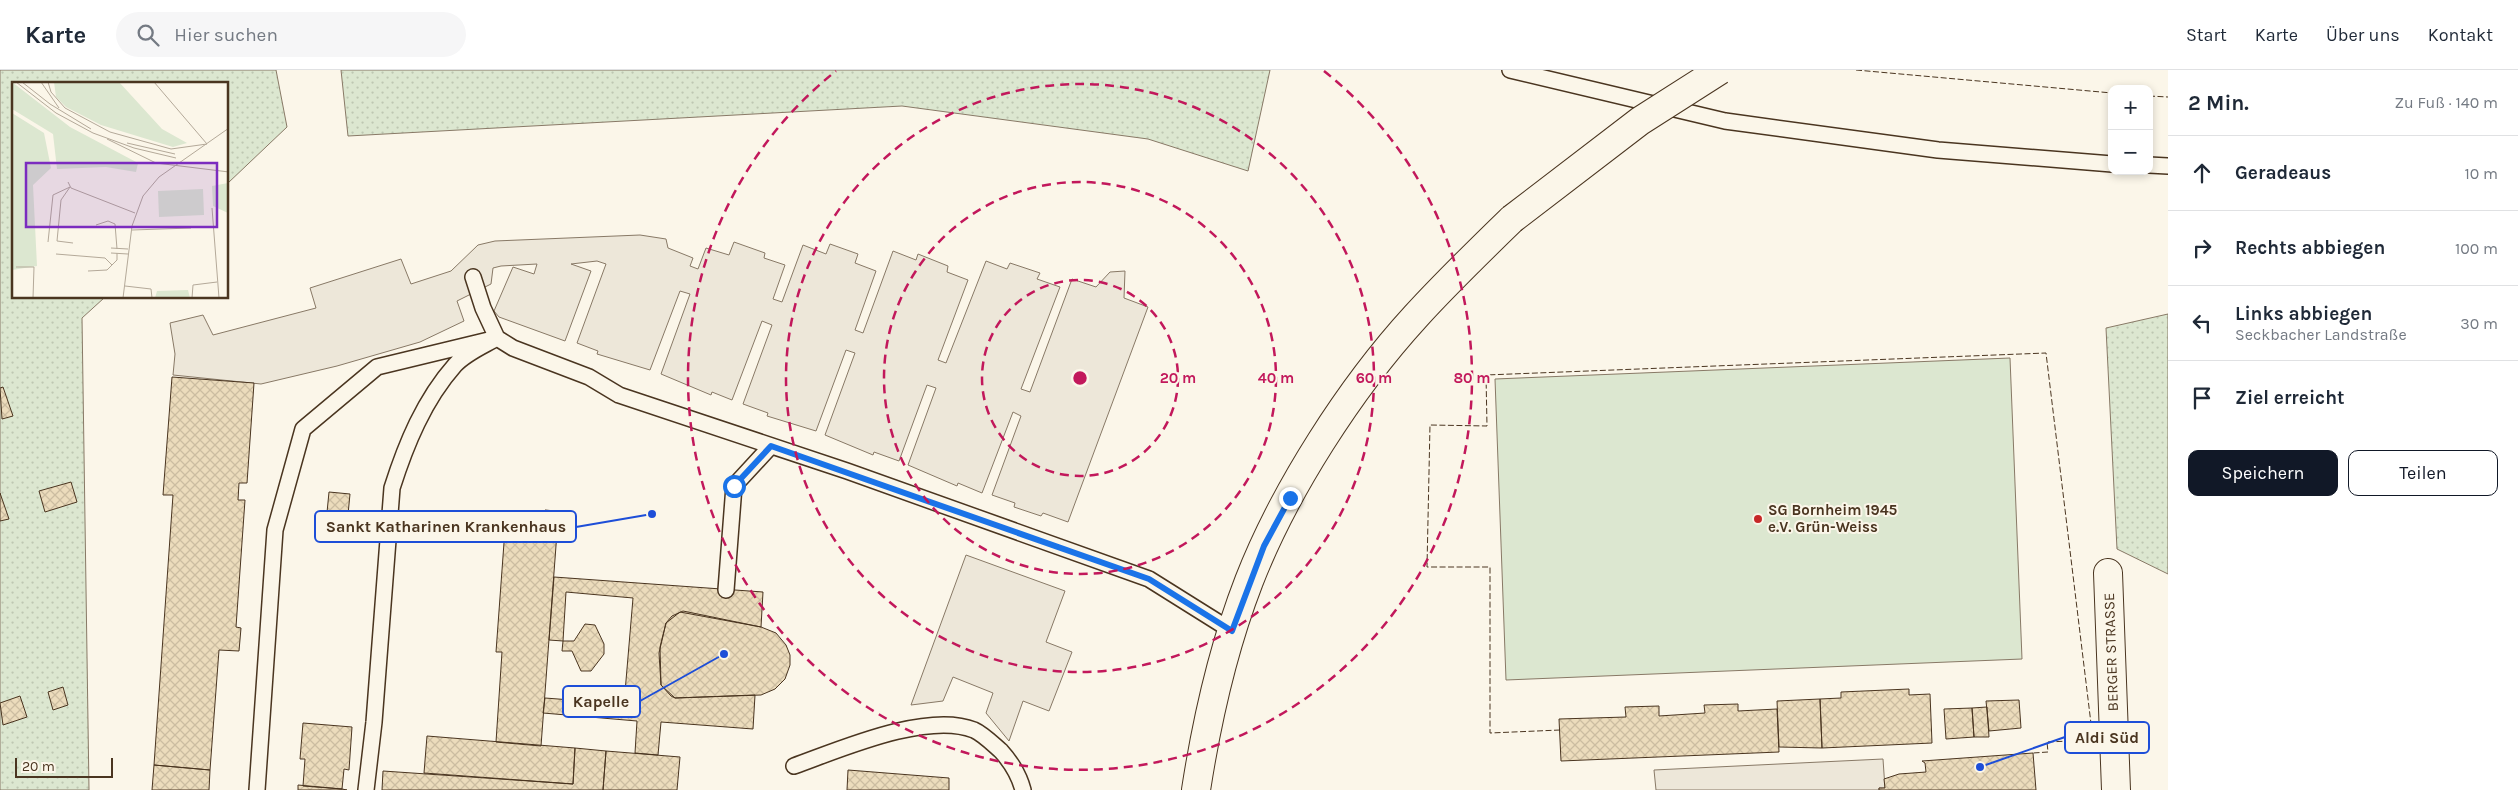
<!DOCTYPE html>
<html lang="de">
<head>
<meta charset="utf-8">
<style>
  :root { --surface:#fff; --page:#f6f6f7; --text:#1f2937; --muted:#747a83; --line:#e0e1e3; --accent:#111827 }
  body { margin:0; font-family:Karla,sans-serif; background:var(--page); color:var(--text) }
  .controls { position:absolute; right:15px; top:15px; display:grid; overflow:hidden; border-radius:10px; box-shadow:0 2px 8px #0003 }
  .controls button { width:45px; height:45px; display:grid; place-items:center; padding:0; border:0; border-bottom:1px solid var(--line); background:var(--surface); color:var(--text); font:25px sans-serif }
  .scale { position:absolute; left:15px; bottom:12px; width:98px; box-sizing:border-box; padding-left:5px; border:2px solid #4a3520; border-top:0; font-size:14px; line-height:18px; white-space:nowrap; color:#4a3520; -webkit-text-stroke:4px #fbf6e9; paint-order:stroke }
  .stop { position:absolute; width:15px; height:15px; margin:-11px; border:4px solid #1a73e8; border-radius:50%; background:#fff }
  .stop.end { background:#1a73e8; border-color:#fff; box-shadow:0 1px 5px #0008 }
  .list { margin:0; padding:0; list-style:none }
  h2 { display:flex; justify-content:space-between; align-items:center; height:65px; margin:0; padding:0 20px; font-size:21px }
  h2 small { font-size:16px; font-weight:400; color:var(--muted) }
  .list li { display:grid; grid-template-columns:32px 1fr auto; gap:15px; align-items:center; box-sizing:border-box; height:75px; padding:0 20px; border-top:1px solid var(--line) }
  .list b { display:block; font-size:19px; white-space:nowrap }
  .list p { margin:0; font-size:16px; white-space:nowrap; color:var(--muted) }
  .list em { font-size:16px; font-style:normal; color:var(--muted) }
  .actions { display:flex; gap:10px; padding:15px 20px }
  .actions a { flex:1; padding:11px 0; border:1px solid var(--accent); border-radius:10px; text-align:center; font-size:18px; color:var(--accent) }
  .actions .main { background:var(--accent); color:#fff }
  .icon { flex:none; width:28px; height:28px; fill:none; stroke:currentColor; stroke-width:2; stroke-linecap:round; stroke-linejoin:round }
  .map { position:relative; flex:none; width:2168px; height:720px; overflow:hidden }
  header { display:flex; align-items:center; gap:30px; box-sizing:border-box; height:70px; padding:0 25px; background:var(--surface); border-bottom:1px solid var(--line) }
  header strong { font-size:24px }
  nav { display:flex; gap:28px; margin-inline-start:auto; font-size:18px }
  .search { width:350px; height:45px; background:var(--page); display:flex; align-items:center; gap:12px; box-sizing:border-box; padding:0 18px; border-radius:28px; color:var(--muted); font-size:19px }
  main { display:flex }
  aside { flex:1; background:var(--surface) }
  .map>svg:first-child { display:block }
  .green { fill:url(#green-dots); stroke:#887966 }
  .pitch { fill:#dce7d0; stroke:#887966 }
  .parking { fill:#ede7d9; stroke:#887966 }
  .building { fill:url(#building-cross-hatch); stroke:#4a3520 }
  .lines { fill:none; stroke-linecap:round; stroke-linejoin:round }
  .lane-casing { stroke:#4a3520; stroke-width:18 }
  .street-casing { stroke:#4a3520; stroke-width:30 }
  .secondary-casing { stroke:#4a3520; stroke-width:30 }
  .lane { stroke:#fbf6e9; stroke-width:15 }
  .street { stroke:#fbf6e9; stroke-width:28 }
  .secondary { stroke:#fbf6e9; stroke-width:28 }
  .secondary-bridge-casing { stroke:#4a3520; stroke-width:30; stroke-linecap:butt }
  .secondary-bridge { stroke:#fbf6e9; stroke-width:28 }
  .fence { stroke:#4a3520; stroke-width:1; stroke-dasharray:6 2.5; stroke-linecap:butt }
  .route { stroke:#1a73e8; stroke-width:6 }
  .ring { fill:none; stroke:#c2185b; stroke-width:2.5; stroke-dasharray:9 6 }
  .poi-dot { fill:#c62828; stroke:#fbf6e9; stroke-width:2 }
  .labels { text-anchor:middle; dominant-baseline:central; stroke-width:4; stroke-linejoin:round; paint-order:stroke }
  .poi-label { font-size:15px; font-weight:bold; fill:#4a3520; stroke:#fbf6e9; text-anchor:start }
  .street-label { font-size:15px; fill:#4a3520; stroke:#fbf6e9 }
  .inset-road { fill:none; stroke:#b4a999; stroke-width:1 }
  .view { fill:#7b2cbf; fill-opacity:0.15; stroke:#7b2cbf; stroke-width:2.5 }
  .inset-edge { fill:none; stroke:#4a3520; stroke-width:2.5 }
  .centre { fill:#c2185b; stroke:#fbf6e9; stroke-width:2.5 }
  .ring-label { font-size:15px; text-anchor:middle; font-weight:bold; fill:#c2185b; stroke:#fbf6e9; stroke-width:4; stroke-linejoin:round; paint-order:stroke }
  .leader { fill:none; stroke:#1d4ed8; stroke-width:2 }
  .callout-dot { fill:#1d4ed8; stroke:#fbf6e9; stroke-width:2 }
  .callout { fill:#fbf6e9; stroke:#1d4ed8; stroke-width:2 }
  .callout-label { font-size:16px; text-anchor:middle; font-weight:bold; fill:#4a3520 }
</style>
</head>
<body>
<header>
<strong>Karte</strong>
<div class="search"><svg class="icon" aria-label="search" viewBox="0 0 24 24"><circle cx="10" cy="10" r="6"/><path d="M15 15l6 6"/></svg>Hier suchen</div>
<nav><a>Start</a><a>Karte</a><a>Über uns</a><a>Kontakt</a></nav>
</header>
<main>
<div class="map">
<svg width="2168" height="720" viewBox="0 0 2168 720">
  <defs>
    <pattern id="green-dots" width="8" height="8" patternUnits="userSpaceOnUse" patternTransform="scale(1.25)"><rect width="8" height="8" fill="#dce7d0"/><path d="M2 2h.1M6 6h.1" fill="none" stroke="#bec7b2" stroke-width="1.8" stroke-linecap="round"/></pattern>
    <pattern id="building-cross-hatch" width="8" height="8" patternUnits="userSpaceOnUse" patternTransform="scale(1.25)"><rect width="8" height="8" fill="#ecdcbc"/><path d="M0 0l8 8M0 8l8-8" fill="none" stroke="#ccbda1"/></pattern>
  </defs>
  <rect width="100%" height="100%" fill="#fbf6e9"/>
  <path class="green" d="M0 0H276L287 57 228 113V14H14V228H104L82 248 89 720H0Z
    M341 0H1270L1248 101 1148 69 902 36 348 66Z
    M2168 244V504L2117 479 2106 258Z"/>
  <path class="pitch" d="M2010 288 2022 589 1506 610 1495 309Z"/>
  <path class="parking" d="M640 165 666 169 668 178 693 188 690 196 698 199 706 178 729 185 734 172 765 183 764 188 785 195 773 229 782 232 803 175 826 184 830 174 858 184 855 193 876 201 855 260 863 263 893 181 916 190 918 184 948 196 947 202 968 210 938 290 946 293 986 191 1007 199 1010 193 1040 203 1037 209 1060 217 1021 319 1030 322 1072 209 1096 217 1110 202 1125 201 1124 228 1148 237 1068 452 1043 443 1041 446 1014 437 1015 433 992 425 1021 346 1013 342 982 423 958 413 957 416 908 395 936 318 927 315 899 391 874 382 873 385 825 365 855 283 846 280 816 361 767 346 768 343 743 334 772 255 762 251 732 330 712 322 711 325 661 304 690 224 680 221 650 300 597 284 598 281 577 273 606 194 597 191 571 194 591 201 565 271 499 247 494 241 513 197 534 204 537 194 501 196 493 198 491 214 457 231 464 251 420 272 337 296 261 314 173 305 175 284 170 253 203 245 213 265 316 238 310 218 401 189 411 214 451 201 478 175 495 171Z
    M966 485 1065 521 1046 572 1072 582 1049 641 1023 631 1009 671 986 643 993 623 953 607 943 631 911 635Z
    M1883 689 1885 718H1879V720H1656L1654 700Z"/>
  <path class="building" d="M172 307 254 313 247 413H239L238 430H245L236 557 241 558 239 581 219 580 210 700 154 695 173 425H163Z
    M3 317 13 346 2 349 0 318Z
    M71 412 77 432 45 442 39 421Z
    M329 422 350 424 346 465 325 463Z
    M0 423 9 449 0 451Z
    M545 440 555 441V449H558L541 676 496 672 502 582H496L505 459H511L512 446 545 449Z
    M554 507 763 522 761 557 680 542 666 553 659 583 661 615 675 628 755 625 753 659 661 652 658 685 635 683 637 651 543 643 545 628 624 634 633 528 566 522 563 571 549 570Z
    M683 541 761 557 776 563 786 575 790 585V595L785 609 775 619 761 625 675 628 671 626 661 615 660 577 666 553 672 546Z
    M585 554 595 555 604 574V584L591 601H581L572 581H562L563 571H574Z
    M63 617 68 635 53 640 48 622Z
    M1909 619V625L1930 624 1932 673 1822 678 1820 629 1841 628V622Z
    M20 626 27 647 3 655 0 633Z
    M1820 629 1822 678 1779 677 1777 631Z
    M2019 630 2021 658 1989 661 1986 631Z
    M1738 634V641L1777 639 1779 682 1561 691 1559 649 1626 647 1625 637 1659 636V646L1705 643 1704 635Z
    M1987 637 1989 667H1974L1972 638Z
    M1972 638 1974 667 1946 669 1944 639Z
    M303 653 352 657 349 700 344 699 342 719 303 716 305 689H300Z
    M427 666 575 678 573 714 424 703Z
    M575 678 606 681 603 720H382L383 701 573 714Z
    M606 681 680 687 677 720H603Z
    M2033 683 2036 720H1879V718H1885L1884 709 1899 704 1926 702 1925 693 1922 691Z
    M154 695 210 700 209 720H152Z
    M848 700 949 708V720H847Z
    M298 715 342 719 347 720H298Z"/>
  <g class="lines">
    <g class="lane-casing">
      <path id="lane" d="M1510 0 1725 51 1938 80 2112 94
        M2149 95 2168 96
        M473 207 483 238 497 268 513 278 589 307 619 325 847 401 1149 509 1232 561
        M726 520 734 416 771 376
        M794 696C839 680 927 641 974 660 983 664 993 674 1001 681 1011 692 1019 705 1023 720
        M257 720 275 460 303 359 377 297 497 268C483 276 466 283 455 295 424 330 406 374 392 418L374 652 366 720"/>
    </g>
    <g class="street-casing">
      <path id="street" d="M2108 503 2116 720"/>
    </g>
    <g class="secondary-casing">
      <path id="secondary" d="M1196 720C1207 649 1223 578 1249 511 1284 421 1350 318 1416 246 1446 213 1479 181 1512 149"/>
    </g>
    <use href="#lane" class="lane"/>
    <use href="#street" class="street"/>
    <use href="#secondary" class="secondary"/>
    <g class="secondary-bridge-casing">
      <path id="secondary-bridge" d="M1512 149 1640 51 1720 0"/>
    </g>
    <use href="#secondary-bridge" class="secondary-bridge"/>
    <path class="fence" d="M1856 0 2112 23
      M2149 26 2168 27
      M1560 660 1490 663V497H1427L1430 355 1487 356 1486 305 2046 283 2093 670 2047 672 2048 682 2033 683"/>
  </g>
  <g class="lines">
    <path class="route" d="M734 416 771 376 1149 509 1232 561 1264 476 1290 428"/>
  </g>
  <g class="ring">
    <circle cx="1080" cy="308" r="98"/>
    <circle cx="1080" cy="308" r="196"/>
    <circle cx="1080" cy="308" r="294"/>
    <path d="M1324 1A392 392 0 1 1 836 1"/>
  </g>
  <circle class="poi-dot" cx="1758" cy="449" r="5"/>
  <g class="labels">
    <g class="poi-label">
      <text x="1768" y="440">SG Bornheim 1945<tspan x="1768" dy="17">e.V. Grün-Weiss</tspan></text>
    </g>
    <g class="street-label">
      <text transform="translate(2111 582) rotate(-92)">BERGER STRASSE</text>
    </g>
  </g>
  <g transform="translate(12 12)">
    <rect width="216" height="216" fill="#fbf6e9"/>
    <path d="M0 0 58 45 126 81 124 90 94 85 45 87 41 52 0 27ZM42 0H107L150 47 175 61 161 65 89 43 54 25 44 15ZM0 31 32 51 39 86 21 103 25 184 0 188ZM216 101H217L216 131 201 124 200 104ZM176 208 178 216H143L145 209Z" fill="#dce7d0"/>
    <path d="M191 107 192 133 147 135 146 109Z" fill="#dce7d0"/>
    <path class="inset-road" d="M4 0 44 31 81 51 122 66 164 76M10 0 38 22 79 47M29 0 47 26M36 0 39 10 53 26 98 50 159 67 195 62M142 0 195 62M95 57 144 81 217 90M115 61 163 72M56 100 59 106 123 131M200 126 207 216M84 143 96 139 103 142 105 167M120 148 179 146M36 160 41 113 58 105 49 118 45 159 61 161M99 166 116 167M99 171 116 172M44 172 93 176 100 183M4 185H22L21 216M76 189 95 188 105 178V171M113 204 139 207 140 216M111 216 120 144 131 114 147 95 217 46M180 216 181 203 205 200"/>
    <path class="view" d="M14 81H205V145H14Z"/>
    <rect width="216" height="216" class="inset-edge"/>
  </g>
  <circle cx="1080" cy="308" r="8" class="centre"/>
  <g class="ring-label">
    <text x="1178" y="313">20 m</text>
    <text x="1276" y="313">40 m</text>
    <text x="1374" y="313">60 m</text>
    <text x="1472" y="313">80 m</text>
  </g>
  <path class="leader" d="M652 444L576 457M724 584L640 631M1980 697L2065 667"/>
  <g class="callout-dot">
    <circle cx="652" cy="444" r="5"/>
    <circle cx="724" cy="584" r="5"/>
    <circle cx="1980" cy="697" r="5"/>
  </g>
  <g class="callout">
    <rect x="315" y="441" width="261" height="31" rx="5"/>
    <rect x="563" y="616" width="77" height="31" rx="5"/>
    <rect x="2065" y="652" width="84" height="31" rx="5"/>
  </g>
  <g class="callout-label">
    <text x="446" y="462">Sankt Katharinen Krankenhaus</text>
    <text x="601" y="637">Kapelle</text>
    <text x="2107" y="673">Aldi Süd</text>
  </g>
</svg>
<div class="controls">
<button>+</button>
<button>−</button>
</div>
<div class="scale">20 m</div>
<div class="stop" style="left:734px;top:416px"></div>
<div class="stop end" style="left:1290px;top:428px"></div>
</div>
<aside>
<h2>2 Min.<small>Zu Fuß · 140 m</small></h2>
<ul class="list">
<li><svg class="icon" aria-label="ahead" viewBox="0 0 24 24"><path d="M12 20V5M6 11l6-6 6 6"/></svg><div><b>Geradeaus</b></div><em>10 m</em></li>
<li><svg class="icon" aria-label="right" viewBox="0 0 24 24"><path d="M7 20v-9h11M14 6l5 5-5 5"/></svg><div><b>Rechts abbiegen</b></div><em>100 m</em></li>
<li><svg class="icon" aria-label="left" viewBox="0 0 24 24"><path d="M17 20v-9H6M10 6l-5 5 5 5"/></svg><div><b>Links abbiegen</b><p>Seckbacher Landstraße</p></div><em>30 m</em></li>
<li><svg class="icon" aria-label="arrive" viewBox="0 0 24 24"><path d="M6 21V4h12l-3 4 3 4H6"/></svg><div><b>Ziel erreicht</b></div></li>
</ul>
<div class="actions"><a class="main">Speichern</a><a>Teilen</a></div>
</aside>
</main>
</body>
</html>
